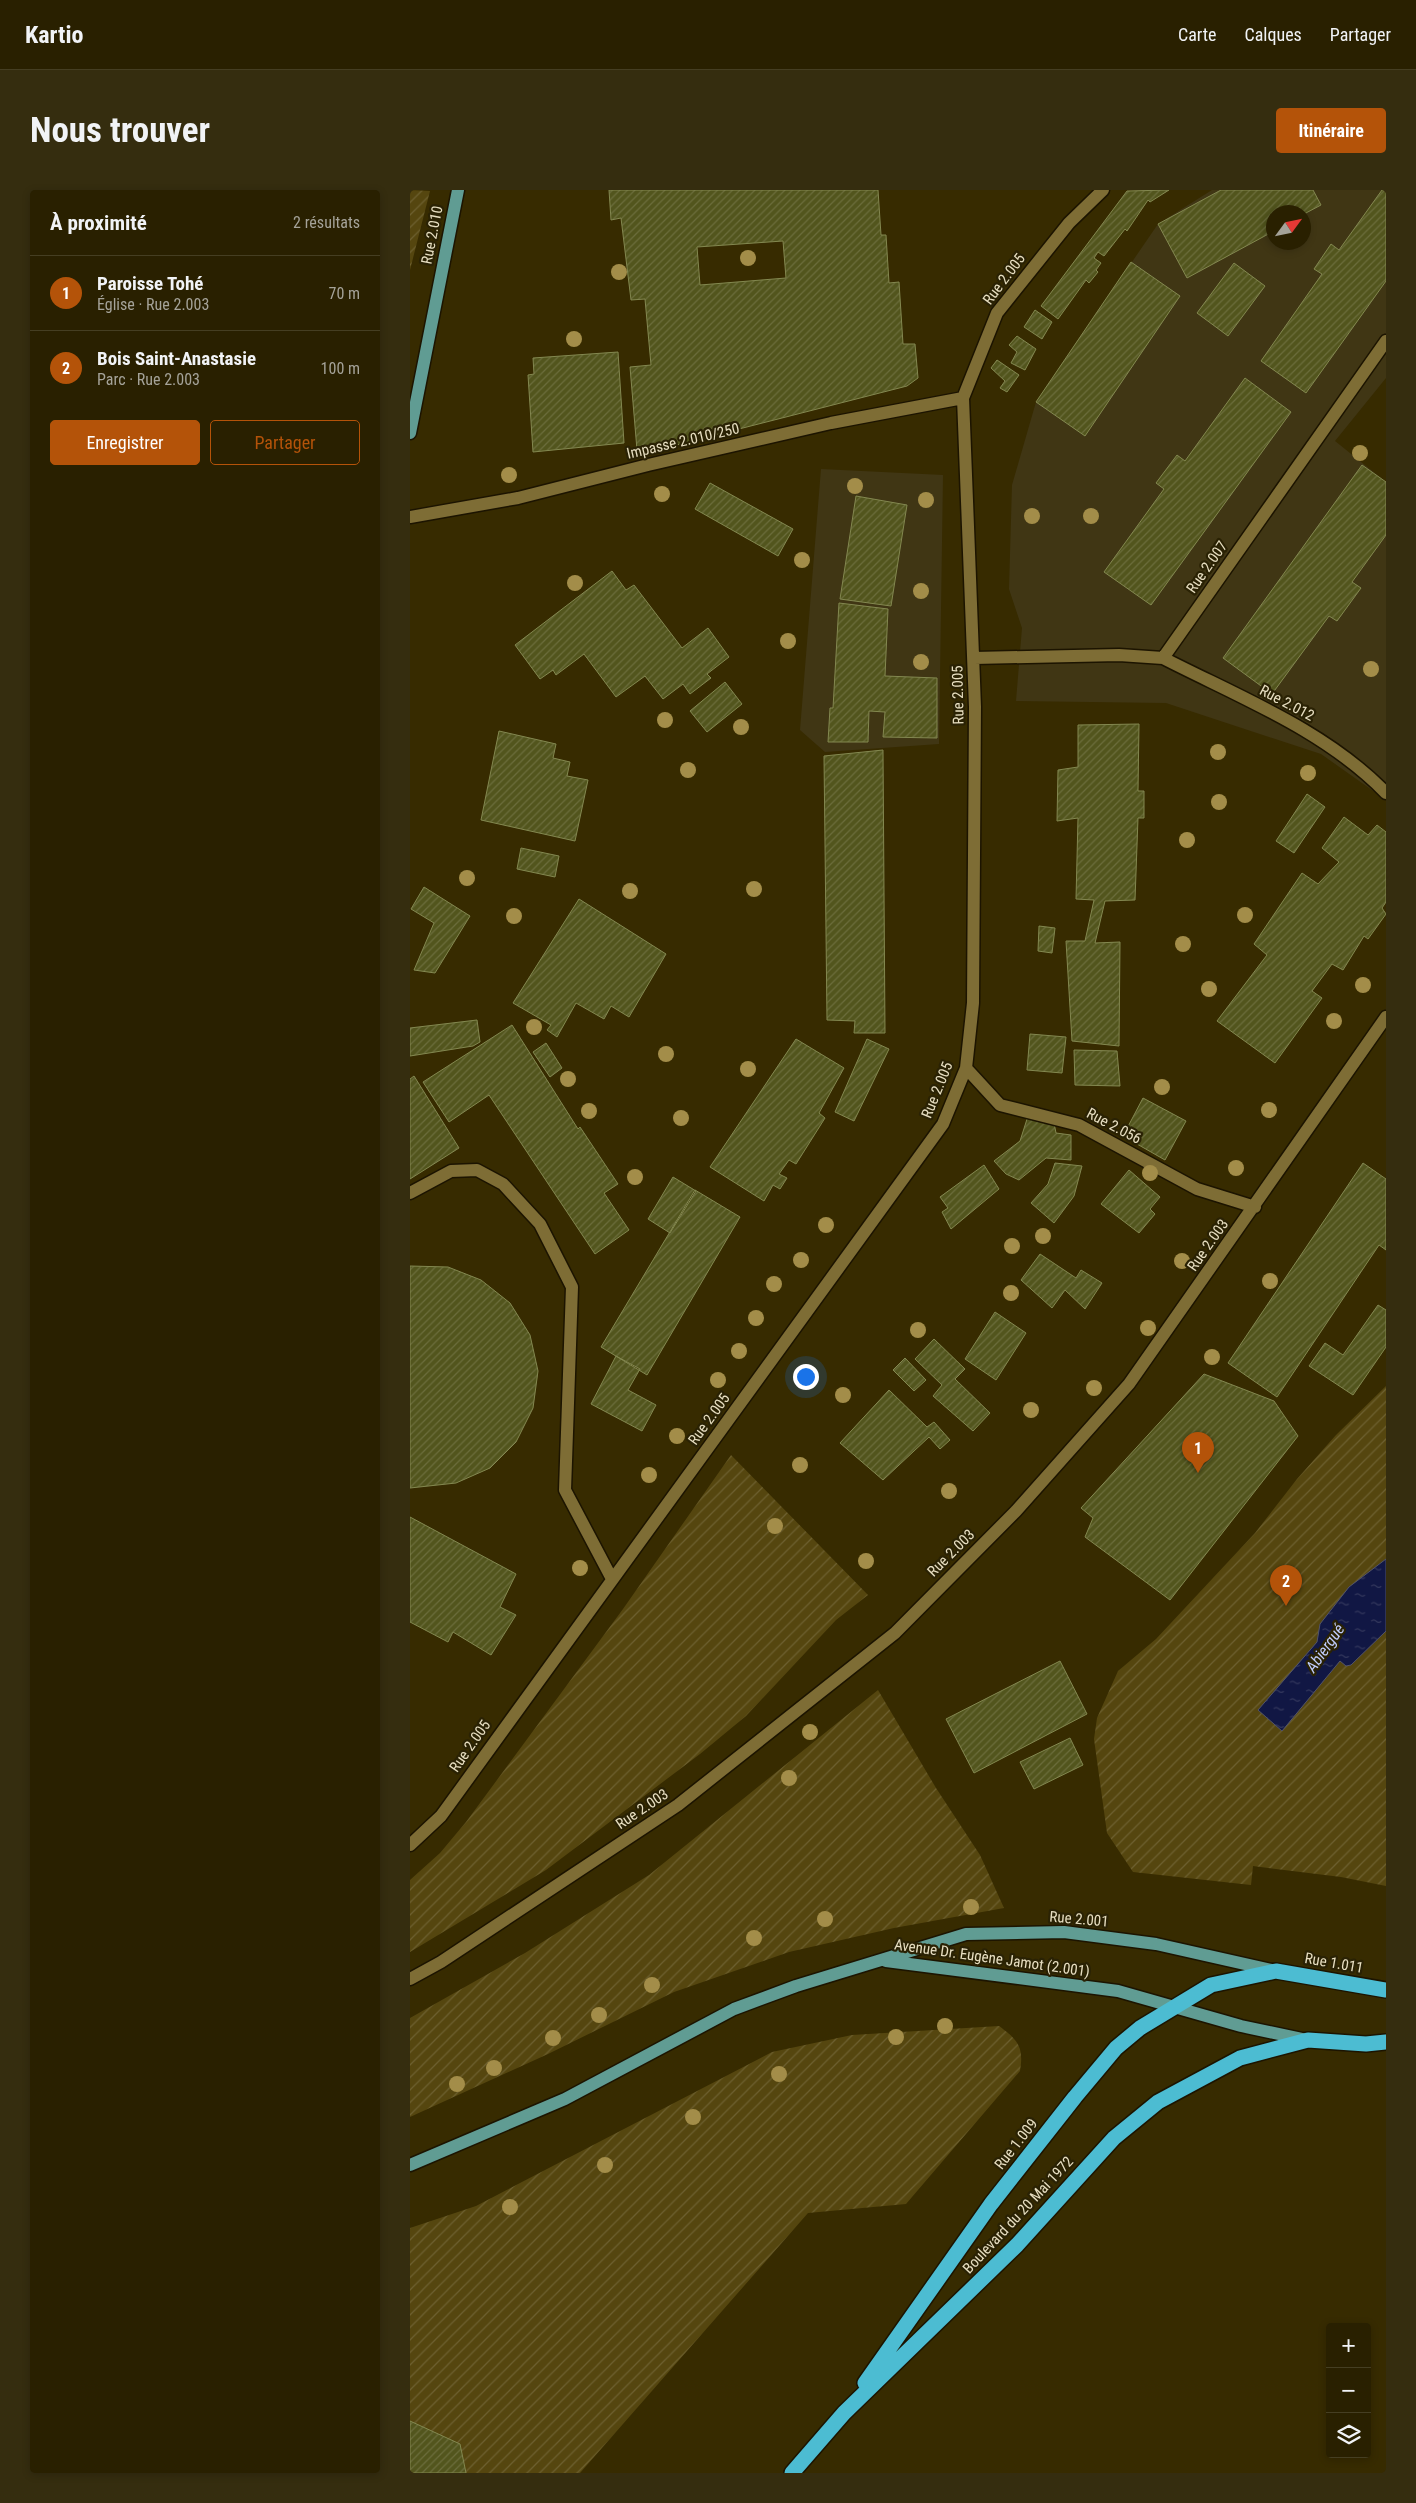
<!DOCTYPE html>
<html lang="fr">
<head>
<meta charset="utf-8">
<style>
  :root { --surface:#292000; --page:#352d0f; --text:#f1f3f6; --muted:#a5a399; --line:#453e22; --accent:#b45309 }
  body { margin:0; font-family:"Roboto Condensed",sans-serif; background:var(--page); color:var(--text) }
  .controls { position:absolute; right:15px; bottom:15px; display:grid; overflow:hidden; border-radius:5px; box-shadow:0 2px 8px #0003 }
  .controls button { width:45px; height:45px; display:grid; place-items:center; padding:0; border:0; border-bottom:1px solid var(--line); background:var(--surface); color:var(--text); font:25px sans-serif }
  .compass { position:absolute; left:856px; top:15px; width:45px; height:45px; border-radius:50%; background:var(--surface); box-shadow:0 2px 8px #0003; rotate:57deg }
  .you { position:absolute; left:395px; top:1186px; width:18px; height:18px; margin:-12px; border:4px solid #fff; border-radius:50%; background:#1a73e8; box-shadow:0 0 0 8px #1a73e833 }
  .badge { display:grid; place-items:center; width:32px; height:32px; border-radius:50%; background:var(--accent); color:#fff; font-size:16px; font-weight:700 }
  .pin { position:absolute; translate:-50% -41px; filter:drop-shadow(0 1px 2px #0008) }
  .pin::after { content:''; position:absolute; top:26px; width:18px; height:15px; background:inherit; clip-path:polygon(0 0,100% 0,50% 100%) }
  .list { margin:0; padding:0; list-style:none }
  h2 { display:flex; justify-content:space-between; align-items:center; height:65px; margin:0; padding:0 20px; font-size:21px }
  h2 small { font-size:16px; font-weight:400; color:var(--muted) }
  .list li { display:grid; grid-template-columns:32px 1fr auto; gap:15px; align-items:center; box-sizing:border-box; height:75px; padding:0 20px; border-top:1px solid var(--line) }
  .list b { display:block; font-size:19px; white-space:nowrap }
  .list p { margin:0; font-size:16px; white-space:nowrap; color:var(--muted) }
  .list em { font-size:16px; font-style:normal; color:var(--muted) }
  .actions { display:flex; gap:10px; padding:15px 20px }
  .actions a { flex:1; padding:11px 0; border:1px solid var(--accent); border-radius:5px; text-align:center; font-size:18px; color:var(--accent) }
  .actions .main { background:var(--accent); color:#fff }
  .icon { flex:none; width:28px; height:28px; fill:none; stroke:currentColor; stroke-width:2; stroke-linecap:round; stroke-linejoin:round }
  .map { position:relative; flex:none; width:976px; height:2283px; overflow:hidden; border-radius:5px }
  header { display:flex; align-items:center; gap:30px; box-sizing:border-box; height:70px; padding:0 25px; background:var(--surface); border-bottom:1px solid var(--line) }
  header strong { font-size:24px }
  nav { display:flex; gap:28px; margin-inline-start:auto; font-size:18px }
  .intro { display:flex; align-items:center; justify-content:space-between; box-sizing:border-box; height:120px; padding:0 30px }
  h1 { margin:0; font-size:35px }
  .button { padding:12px 22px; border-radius:5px; background:var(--accent); color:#fff; font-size:18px; font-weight:700 }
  main { display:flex; gap:30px; padding:0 30px }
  aside { flex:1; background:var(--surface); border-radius:5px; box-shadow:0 2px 8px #0003 }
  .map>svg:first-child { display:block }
  .built { fill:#403614; fill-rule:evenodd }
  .garden { fill:url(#garden-furrows) }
  .water { fill:url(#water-ripples); stroke:#51536a }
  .building { fill:url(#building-hatch); stroke:#838850; fill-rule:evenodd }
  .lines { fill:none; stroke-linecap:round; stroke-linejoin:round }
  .minor-casing { stroke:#1c1400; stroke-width:15 }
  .major-casing { stroke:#1c1400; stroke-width:15 }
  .highway-casing { stroke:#1c1400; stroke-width:18 }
  .minor { stroke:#7e6d35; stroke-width:12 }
  .major { stroke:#609c93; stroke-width:12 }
  .highway { stroke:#4cbcd2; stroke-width:15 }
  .tree { fill:#a38d49 }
  .labels { text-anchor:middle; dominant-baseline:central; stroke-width:4.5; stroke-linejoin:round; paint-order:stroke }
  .street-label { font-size:15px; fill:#e7dec1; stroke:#2a2204 }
  .water-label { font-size:16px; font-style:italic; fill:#bfccfc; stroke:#2a2204 }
</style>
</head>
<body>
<header>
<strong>Kartio</strong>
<nav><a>Carte</a><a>Calques</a><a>Partager</a></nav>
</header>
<div class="intro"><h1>Nous trouver</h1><a class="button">Itinéraire</a></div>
<main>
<aside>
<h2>À proximité<small>2 résultats</small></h2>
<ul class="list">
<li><span class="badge">1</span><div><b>Paroisse Tohé</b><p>Église · Rue 2.003</p></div><em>70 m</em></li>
<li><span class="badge">2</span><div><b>Bois Saint-Anastasie</b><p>Parc · Rue 2.003</p></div><em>100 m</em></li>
</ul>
<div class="actions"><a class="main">Enregistrer</a><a>Partager</a></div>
</aside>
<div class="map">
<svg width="976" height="2283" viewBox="0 0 976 2283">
  <defs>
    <pattern id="garden-furrows" width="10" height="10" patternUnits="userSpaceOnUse" patternTransform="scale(1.25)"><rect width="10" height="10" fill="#55460f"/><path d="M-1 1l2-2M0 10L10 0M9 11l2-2" fill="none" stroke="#6d6030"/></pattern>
    <pattern id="water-ripples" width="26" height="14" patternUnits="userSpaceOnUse" patternTransform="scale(1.25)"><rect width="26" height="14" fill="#111744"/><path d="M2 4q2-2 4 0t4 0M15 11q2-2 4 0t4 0" fill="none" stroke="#34385d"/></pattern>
    <pattern id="building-hatch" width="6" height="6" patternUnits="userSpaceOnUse" patternTransform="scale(1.25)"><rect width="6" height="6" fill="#52551d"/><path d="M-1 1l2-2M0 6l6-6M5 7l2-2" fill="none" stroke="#6b6d3c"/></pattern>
  </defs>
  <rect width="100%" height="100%" fill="#372b00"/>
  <path class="built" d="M802 0H976V188L925 251 976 292V610L911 564 756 513 606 511 612 438 599 399 602 295 626 212 748 34ZM864 22H894V52H864Z
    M411 279 533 285 529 554 415 562 390 540Z"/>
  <path class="garden" d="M0 0 20 1 0 80Z
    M976 1196V1696L931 1687 843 1676 841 1695 723 1682 697 1643 684 1549 687 1528 708 1481 746 1449 845 1343 887 1289 926 1245Z
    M321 1265 458 1405 426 1430 336 1526 290 1564 136 1680 0 1762V1690L30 1663 56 1632 213 1419Z
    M468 1500 526 1598 570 1665 594 1718 484 1738 379 1762 264 1802 138 1864 0 1927V1828L115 1763 239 1685Z
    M589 1836C608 1850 614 1857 610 1881L496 2014 398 2023 170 2283H0V2038L66 2016 362 1862 442 1845Z"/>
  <path class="water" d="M976 1369V1441L941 1475 936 1476 930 1471 872 1541 848 1520 907 1452 910 1434 939 1397Z"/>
  <path class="building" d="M199 0H468L471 45H476L479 93 489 92 493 154H505L508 188 497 196 243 261 227 260 220 177 241 175 235 109 221 110 211 28 201 30ZM373 51 376 88 290 95 287 57Z
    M759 0 740 12 738 10 717 41 715 39 694 66 688 62 684 68 691 73 686 80 688 82 679 93 676 90 648 129 631 116 717 1Z
    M811 0H903L911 15 894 24 864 22V41L777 88 748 34Z
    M972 0H976V91L896 203 851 171 912 84 904 79 921 54 929 60Z
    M721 72 770 106 675 246 626 212Z
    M824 73 855 96 818 146 787 123Z
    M625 120 642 132 632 149 614 137Z
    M607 146 626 159 615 180 601 173 607 162 599 155Z
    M208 162 214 253 123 262 118 185 124 184 123 168Z
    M587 170 609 185 597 202 590 198 595 191 581 178Z
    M835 188 881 222 741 415 694 382 754 299 746 293 767 265 775 271Z
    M952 275 976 292V345L942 392 951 398 927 431 919 426 862 504 813 468Z
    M300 293 383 339 368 366 285 319Z
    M446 306 497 315 481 416 430 409Z
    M202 381 216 400 224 395 272 458 298 438 319 467 297 484 301 488 280 504 273 494 253 509 235 486 206 507 174 464 146 485 143 480 130 489 105 455Z
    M429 413 478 419 475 486 527 488V548L473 547 475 522 459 521 458 552H418L420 518H423Z
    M315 492 332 514 297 542 280 521Z
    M729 534 728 601H734V628H728L725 710 695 711 685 753 710 752 709 856 662 851 656 751H675L684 710 666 709 668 628 647 631 648 580 668 577V535Z
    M89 541 146 554 143 568 160 572 157 586 178 590 165 651 71 630Z
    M473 560 475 843H444L445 831 417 830 414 566Z
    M897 604 915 617 884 663 866 651Z
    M934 627 958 645 967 635 976 642V712L972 718 976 724 958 749 954 746 933 780 922 774 902 801 912 808 865 873 807 831 857 765 844 754 892 683 908 694 929 672 912 658Z
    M111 658 149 666 145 687 107 679Z
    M14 697 60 726 25 783 4 780 24 733 1 719Z
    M169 709 256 764 219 827 201 816 194 829 166 813 147 847 137 840 141 835 103 813Z
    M629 736 645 738 642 763 628 761Z
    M67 830 70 852 63 856 0 866V838Z
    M102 835 168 939 170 937 208 994 194 1003 219 1040 185 1064 79 905 39 932 13 892Z
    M620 844 656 847 652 883 617 880Z
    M386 849 434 878 409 923 415 928 386 974 379 970 369 984 377 988 370 999 363 995 354 1011 300 977Z
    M457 849 479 859 444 931 425 922Z
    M136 853 152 878 140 887 123 862Z
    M664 860 707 861 710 896 665 895Z
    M4 886 49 958 0 989V889Z
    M733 908 776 931 755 970 713 946Z
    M618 926 644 933 646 943 661 945V970L636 968 609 990 596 984 584 971 610 951Z
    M645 973 672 976 664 1006 644 1033 621 1013 638 994Z
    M953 973 976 989V1060L969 1055 867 1207 818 1173Z
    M574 975 589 999 541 1039 532 1022 538 1018 530 1007Z
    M719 980 750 1007 740 1019 745 1024 729 1043 691 1014Z
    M263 987 286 1001 260 1043 238 1029Z
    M285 1000 330 1027 237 1185 191 1157Z
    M630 1064 666 1088 671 1080 692 1093 675 1119 655 1100 642 1118 611 1090Z
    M0 1076 38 1077 71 1090 100 1113 120 1145 128 1181 123 1218 106 1252 80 1278 46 1293 0 1298Z
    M968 1115 976 1120V1157L943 1205 899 1176 915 1153 933 1165Z
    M585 1122 616 1143 586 1190 555 1169Z
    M524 1149 555 1179 545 1189 580 1223 563 1241 523 1206 532 1195 505 1169Z
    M206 1166 230 1179 218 1200 246 1215 232 1241 181 1214Z
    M495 1168 516 1190 504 1201 483 1180Z
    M794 1184 864 1211 888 1246 760 1410 675 1347 683 1328 671 1318Z
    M479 1200 517 1237 524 1232 540 1250 530 1259 519 1247 473 1290 430 1253Z
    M0 1327 106 1384 90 1417 106 1425 81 1465 43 1442 38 1452 0 1432Z
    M650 1471 677 1524 564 1583 536 1529Z
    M660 1548 673 1575 624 1599 610 1572Z
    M0 2231 50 2254 56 2283H0Z"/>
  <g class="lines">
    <g class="minor-casing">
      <path id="minor" d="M0 327 108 308 238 275 421 233 553 208
        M564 468 709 465 753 468 976 151
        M753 468C829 507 915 540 976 603
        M556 878 590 915 669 935 787 999 845 1017
        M0 1003 41 981 67 980 93 994 130 1034 162 1097 155 1300 202 1389
        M0 1655 31 1626 533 934 556 878 563 813 565 517 553 208 587 123 659 33 693 0
        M0 1789 31 1772 268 1615 485 1443 606 1321 719 1194 976 827"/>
    </g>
    <g class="major-casing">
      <path id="major" d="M0 243 48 0
        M476 1771 708 1801 831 1836 897 1850
        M0 1975 155 1909 324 1819 386 1796 556 1744 654 1742 746 1754 866 1781"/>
    </g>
    <g class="highway-casing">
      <path id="highway" d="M455 2193 581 2014 665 1907 706 1858 730 1838 801 1795 866 1781 976 1800
        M382 2283 434 2223 607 2055 704 1948 748 1912 830 1868 898 1850 956 1854 976 1852"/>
    </g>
    <use href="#minor" class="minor"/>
    <use href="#major" class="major"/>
    <use href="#highway" class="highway"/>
  </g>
  <g class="tree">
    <circle cx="338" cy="68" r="8"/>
    <circle cx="209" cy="82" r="8"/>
    <circle cx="164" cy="149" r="8"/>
    <circle cx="950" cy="263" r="8"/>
    <circle cx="99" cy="285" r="8"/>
    <circle cx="445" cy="296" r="8"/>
    <circle cx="252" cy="304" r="8"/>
    <circle cx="516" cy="310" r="8"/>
    <circle cx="622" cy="326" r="8"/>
    <circle cx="681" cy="326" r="8"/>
    <circle cx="392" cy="370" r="8"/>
    <circle cx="165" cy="393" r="8"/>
    <circle cx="511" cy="401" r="8"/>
    <circle cx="378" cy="451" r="8"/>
    <circle cx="511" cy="472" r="8"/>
    <circle cx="961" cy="479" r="8"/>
    <circle cx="255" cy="530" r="8"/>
    <circle cx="331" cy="537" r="8"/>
    <circle cx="808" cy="562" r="8"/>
    <circle cx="278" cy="580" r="8"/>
    <circle cx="898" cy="583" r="8"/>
    <circle cx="809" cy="612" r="8"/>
    <circle cx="777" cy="650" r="8"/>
    <circle cx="57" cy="688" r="8"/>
    <circle cx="344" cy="699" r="8"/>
    <circle cx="220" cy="701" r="8"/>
    <circle cx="835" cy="725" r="8"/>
    <circle cx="104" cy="726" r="8"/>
    <circle cx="773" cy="754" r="8"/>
    <circle cx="953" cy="795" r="8"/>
    <circle cx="799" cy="799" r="8"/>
    <circle cx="924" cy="831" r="8"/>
    <circle cx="124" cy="837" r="8"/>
    <circle cx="256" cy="864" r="8"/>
    <circle cx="338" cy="879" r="8"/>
    <circle cx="158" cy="889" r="8"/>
    <circle cx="752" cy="897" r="8"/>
    <circle cx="859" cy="920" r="8"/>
    <circle cx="179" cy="921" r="8"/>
    <circle cx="271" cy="928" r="8"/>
    <circle cx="826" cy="978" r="8"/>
    <circle cx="740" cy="983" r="8"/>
    <circle cx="225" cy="987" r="8"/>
    <circle cx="416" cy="1035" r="8"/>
    <circle cx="633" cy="1046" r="8"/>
    <circle cx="602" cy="1056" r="8"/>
    <circle cx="391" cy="1070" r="8"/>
    <circle cx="772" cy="1071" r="8"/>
    <circle cx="860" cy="1091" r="8"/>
    <circle cx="364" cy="1094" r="8"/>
    <circle cx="601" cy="1103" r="8"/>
    <circle cx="346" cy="1128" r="8"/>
    <circle cx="738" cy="1138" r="8"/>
    <circle cx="508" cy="1140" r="8"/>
    <circle cx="329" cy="1161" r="8"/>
    <circle cx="802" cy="1167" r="8"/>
    <circle cx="308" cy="1190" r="8"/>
    <circle cx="684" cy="1198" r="8"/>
    <circle cx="433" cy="1205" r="8"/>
    <circle cx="621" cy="1220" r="8"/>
    <circle cx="267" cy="1246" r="8"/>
    <circle cx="390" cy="1275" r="8"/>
    <circle cx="239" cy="1285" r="8"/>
    <circle cx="539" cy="1301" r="8"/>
    <circle cx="365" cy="1336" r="8"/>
    <circle cx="456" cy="1371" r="8"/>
    <circle cx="170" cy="1378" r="8"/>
    <circle cx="400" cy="1542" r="8"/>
    <circle cx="379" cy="1588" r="8"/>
    <circle cx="561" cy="1717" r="8"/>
    <circle cx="415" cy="1729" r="8"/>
    <circle cx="344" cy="1748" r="8"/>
    <circle cx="242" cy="1795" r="8"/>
    <circle cx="189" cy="1825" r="8"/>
    <circle cx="535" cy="1836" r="8"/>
    <circle cx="486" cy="1847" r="8"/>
    <circle cx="143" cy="1848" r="8"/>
    <circle cx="84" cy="1878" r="8"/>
    <circle cx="369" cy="1884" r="8"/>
    <circle cx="47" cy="1894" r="8"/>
    <circle cx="283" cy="1927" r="8"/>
    <circle cx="195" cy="1975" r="8"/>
    <circle cx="100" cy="2017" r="8"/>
  </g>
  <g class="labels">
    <g class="street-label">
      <text transform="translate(22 45) rotate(-79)">Rue 2.010</text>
      <text transform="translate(594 89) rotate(-53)">Rue 2.005</text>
      <text transform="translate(273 251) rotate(-13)">Impasse 2.010/250</text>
      <text transform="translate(797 377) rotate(-55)">Rue 2.007</text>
      <text transform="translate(548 505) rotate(-91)">Rue 2.005</text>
      <text transform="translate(877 513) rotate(28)">Rue 2.012</text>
      <text transform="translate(527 900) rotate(-68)">Rue 2.005</text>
      <text transform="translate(704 936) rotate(28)">Rue 2.056</text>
      <text transform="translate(798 1055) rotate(-55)">Rue 2.003</text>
      <text transform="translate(299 1229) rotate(-54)">Rue 2.005</text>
      <text transform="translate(541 1363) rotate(-45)">Rue 2.003</text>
      <text transform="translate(60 1556) rotate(-55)">Rue 2.005</text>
      <text transform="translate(232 1619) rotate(-34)">Rue 2.003</text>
      <text transform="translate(669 1729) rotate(5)">Rue 2.001</text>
      <text transform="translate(582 1768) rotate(8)">Avenue Dr. Eugène Jamot (2.001)</text>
      <text transform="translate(924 1773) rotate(10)">Rue 1.011</text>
      <text transform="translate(606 1954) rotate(-52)">Rue 1.009</text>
      <text transform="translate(608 2025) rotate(-47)">Boulevard du 20 Mai 1972</text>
    </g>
    <g class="water-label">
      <text transform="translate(915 1458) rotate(-55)">Abiergué</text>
    </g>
  </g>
</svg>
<div class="controls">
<button>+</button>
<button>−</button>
<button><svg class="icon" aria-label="layers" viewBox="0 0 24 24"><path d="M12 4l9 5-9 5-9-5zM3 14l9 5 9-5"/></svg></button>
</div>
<svg class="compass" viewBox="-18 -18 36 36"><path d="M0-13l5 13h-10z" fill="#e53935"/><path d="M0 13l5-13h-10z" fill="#a5a399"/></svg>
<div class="you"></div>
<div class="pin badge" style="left:788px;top:1283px">1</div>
<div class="pin badge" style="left:876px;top:1416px">2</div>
</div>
</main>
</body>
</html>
